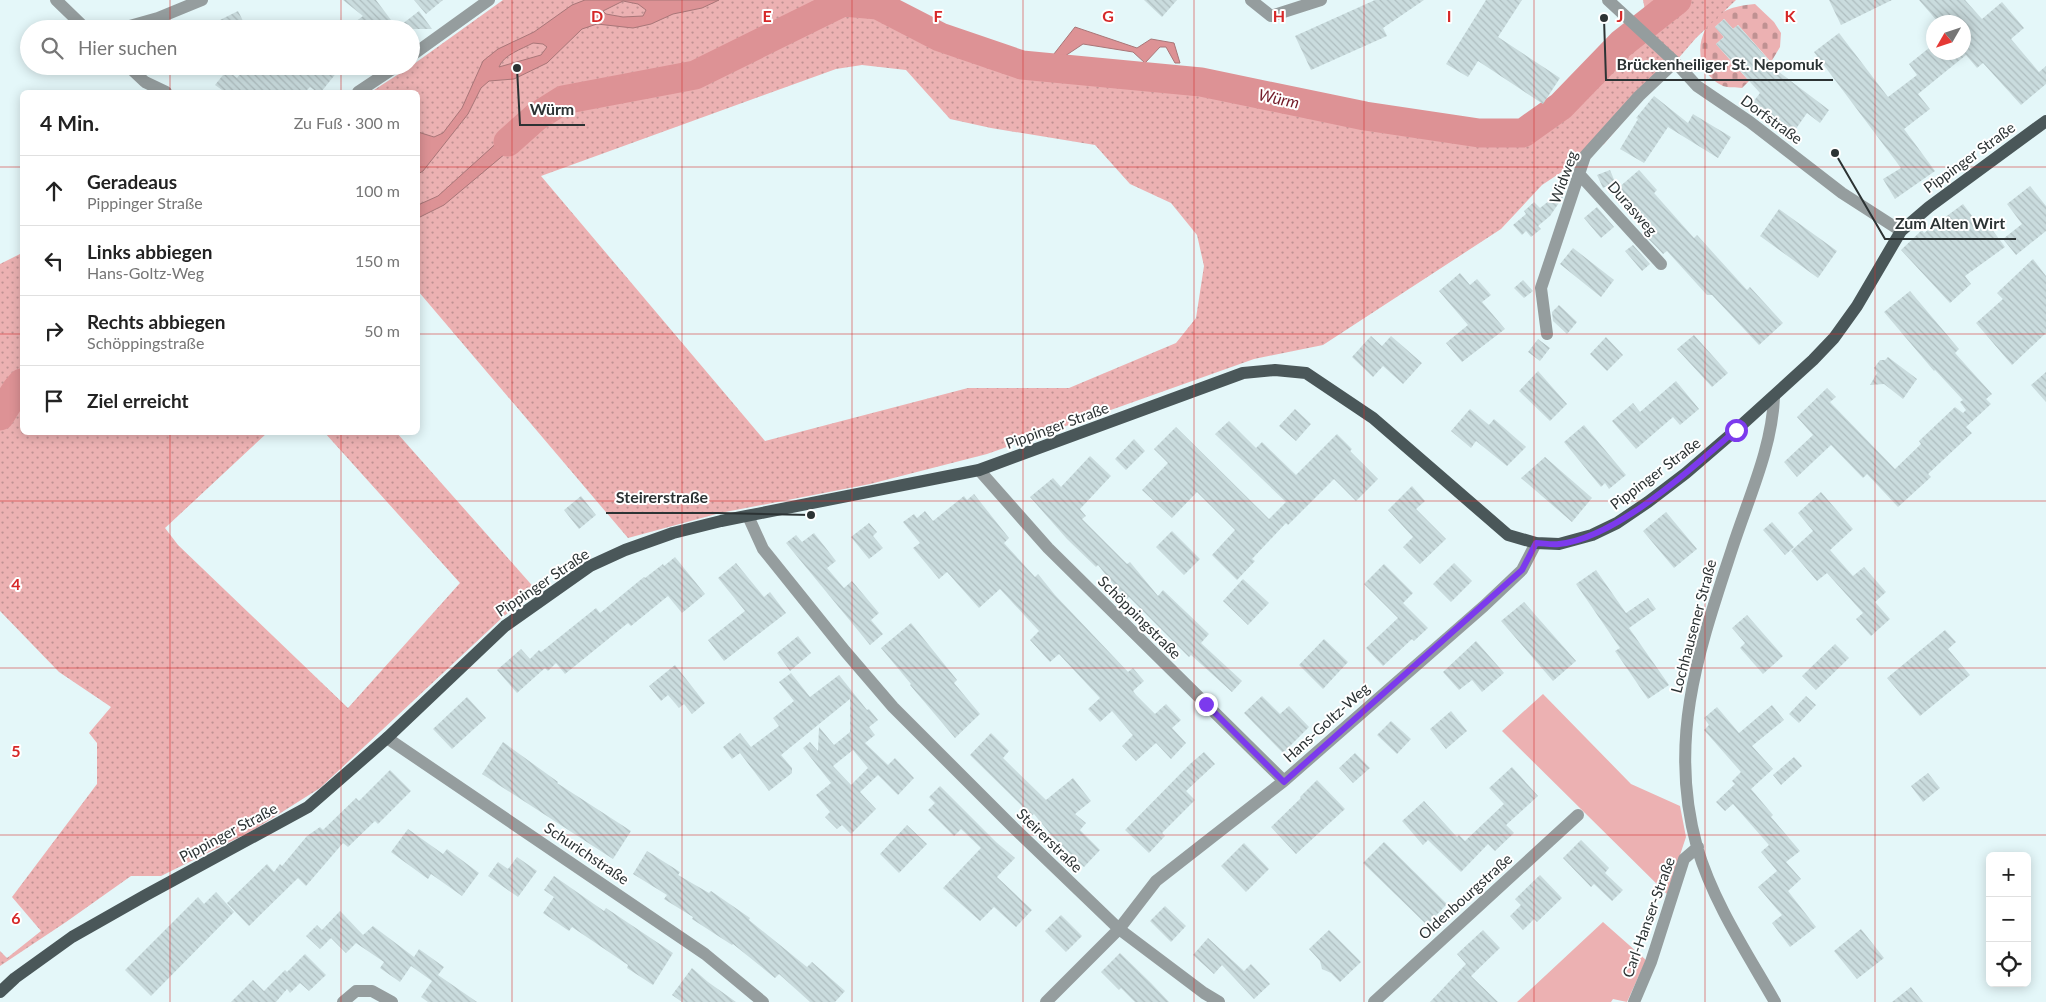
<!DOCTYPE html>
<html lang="de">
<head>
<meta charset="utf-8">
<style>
  :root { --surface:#fff; --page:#f6f6f6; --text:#222; --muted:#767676; --line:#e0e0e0 }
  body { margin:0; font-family:Lato,sans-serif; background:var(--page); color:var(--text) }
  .controls { position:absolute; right:15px; bottom:15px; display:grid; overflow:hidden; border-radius:8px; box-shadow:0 2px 12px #0003 }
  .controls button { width:45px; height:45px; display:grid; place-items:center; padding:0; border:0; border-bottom:1px solid var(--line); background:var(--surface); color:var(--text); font:25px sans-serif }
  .compass { position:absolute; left:1926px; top:15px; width:45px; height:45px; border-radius:50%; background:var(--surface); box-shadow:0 2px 12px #0003; rotate:231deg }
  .stop { position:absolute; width:15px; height:15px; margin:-11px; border:4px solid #7c3aed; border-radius:50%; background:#fff }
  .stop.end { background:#7c3aed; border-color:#fff; box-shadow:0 1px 5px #0008 }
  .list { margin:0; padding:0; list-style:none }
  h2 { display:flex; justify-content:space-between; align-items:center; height:65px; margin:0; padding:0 20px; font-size:21px }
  h2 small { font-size:16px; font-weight:400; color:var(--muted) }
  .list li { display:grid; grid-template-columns:32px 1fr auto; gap:15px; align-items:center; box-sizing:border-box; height:70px; padding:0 20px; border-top:1px solid var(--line) }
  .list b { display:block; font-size:19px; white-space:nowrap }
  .list p { margin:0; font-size:16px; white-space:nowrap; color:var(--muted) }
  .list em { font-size:16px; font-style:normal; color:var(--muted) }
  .icon { flex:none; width:28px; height:28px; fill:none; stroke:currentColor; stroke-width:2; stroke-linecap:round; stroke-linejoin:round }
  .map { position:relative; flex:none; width:2046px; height:1002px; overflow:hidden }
  .search { position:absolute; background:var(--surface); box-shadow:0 2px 12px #0003; left:20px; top:20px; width:400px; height:55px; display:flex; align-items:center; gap:12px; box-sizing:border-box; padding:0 18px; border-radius:28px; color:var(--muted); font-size:19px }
  .panel { position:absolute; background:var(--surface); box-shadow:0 2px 12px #0003; left:20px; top:90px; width:400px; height:345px; border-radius:8px }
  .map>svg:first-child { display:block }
  .grass { fill:#ecb1b2 }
  .cemetery { fill:url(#cemetery-stones) }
  .park { fill:url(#park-dots); fill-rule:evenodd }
  .water { fill:#dd9295; stroke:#a87678; fill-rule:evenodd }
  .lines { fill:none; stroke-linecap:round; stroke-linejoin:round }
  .stream { stroke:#a87678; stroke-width:5 }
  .river { stroke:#dd9295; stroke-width:29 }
  .building { fill:url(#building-back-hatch); fill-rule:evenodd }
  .minor { stroke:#959d9e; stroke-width:12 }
  .major { stroke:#4a5759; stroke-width:12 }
  .route { stroke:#7c3aed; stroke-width:6 }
  .grid { fill:none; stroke:#d62828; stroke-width:1; stroke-opacity:0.55 }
  .labels { text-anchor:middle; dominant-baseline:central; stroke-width:4; stroke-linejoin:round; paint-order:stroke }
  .street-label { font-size:15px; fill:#2c3334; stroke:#fff }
  .water-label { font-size:16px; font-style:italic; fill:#731b28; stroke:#fff }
  .grid-label { font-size:16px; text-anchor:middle; font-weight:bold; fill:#d62828; stroke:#fff; stroke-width:4; stroke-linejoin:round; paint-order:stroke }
  .leader { fill:none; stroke:#2c3334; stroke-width:2 }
  .callout-dot { fill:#2c3334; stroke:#fff; stroke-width:2 }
  .callout-label { font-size:16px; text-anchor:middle; font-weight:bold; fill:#2c3334; stroke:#fff; stroke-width:4; stroke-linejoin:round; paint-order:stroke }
</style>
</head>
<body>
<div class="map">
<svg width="2046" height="1002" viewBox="0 0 2046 1002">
  <defs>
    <pattern id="cemetery-stones" width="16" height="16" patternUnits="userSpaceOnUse" patternTransform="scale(1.25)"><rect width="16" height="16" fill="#ecb1b2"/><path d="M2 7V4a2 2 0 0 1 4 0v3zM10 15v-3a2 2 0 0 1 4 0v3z" fill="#bf9192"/></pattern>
    <pattern id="park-dots" width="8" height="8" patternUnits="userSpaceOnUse" patternTransform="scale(1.25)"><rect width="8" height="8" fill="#ecb1b2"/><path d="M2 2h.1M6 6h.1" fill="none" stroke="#bf9192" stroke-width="1.8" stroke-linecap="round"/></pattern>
    <pattern id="building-back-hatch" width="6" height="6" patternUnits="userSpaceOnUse" patternTransform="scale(1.25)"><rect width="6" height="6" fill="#cadcde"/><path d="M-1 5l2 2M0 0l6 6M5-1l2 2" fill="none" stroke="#aebdbf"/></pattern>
  </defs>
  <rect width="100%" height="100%" fill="#e4f7f9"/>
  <path class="grass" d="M1543 694 1631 784 1680 806 1686 837 1667 894 1502 731Z
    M1603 922 1646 960 1627 1002 1613 999 1611 1002H1517Z"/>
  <path class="cemetery" d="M1755 4 1774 22 1781 33 1780 47 1771 62 1738 25 1733 29 1724 19 1715 27 1724 37 1716 44 1749 81 1742 88C1736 87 1728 88 1723 86 1692 72 1694 29 1721 13 1731 7 1743 5 1755 4Z"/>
  <path class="park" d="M503 0H876V2L935 32 1027 66 1165 76 1357 105 1476 131 1560 108 1645 10 1643 0H1736L1696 38 1604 144 1542 185 1501 229 1323 345 1254 359 987 454 870 484 720 513 628 538 418 291V92H371L411 66ZM862 65 906 70 950 119 991 128 1095 145 1130 184 1171 203 1197 235 1204 266 1196 318 1176 343 1069 388H968L765 441 541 176 836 69Z
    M22 253V432L267 433 165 528 178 545 348 708 460 583 325 433H397L537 591 504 616 320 788 252 831 161 876H131L66 922 0 966V951L7 958 41 931 12 897 97 784V743L89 733 111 707 59 672 0 611V264Z"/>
  <path class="water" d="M585 0H719L702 8 673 14 651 24 633 28 597 24 582 29 547 63 514 79 489 81 481 88 468 114 423 171 418 174V154L419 151 418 149V132L434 137 443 133 462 108 483 61 498 49 534 32 572 5ZM623 1 638 4 646 10 643 16 623 17 606 14 603 11ZM533 43 543 44 547 47 541 55 499 67C503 55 522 49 533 43Z
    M1075 27 1137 48 1151 39 1174 43 1180 63H1175L1166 47H1160L1145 63 1133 52 1083 44 1059 60 1050 59Z
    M533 110 543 122 444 205 418 218V205L438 196Z"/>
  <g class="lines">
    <path class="stream" d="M842 0 843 2"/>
    <path class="river" d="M508 142 536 117 563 100 695 75 843 2 878 5 940 37 1022 65 1201 82 1365 116 1479 133H1523L1561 106 1621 44 1677 0
      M0 416 16 390 22 383"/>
  </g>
  <path class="building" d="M343 0H376L397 28 419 11 432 29H346L363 16Z
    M414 0H443L426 14Z
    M1144 0H1177L1162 17Z
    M1375 0H1424L1383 28 1387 36 1311 70 1295 36Z
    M1486 0H1522L1498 37 1560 78 1543 104 1478 61 1468 77 1446 64Z
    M1829 0H1892L1841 25Z
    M1919 0H1965L1982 19 2002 2 2024 28 2011 39 2039 72 2046 66V84L2021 105 1983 63 1977 68 1966 55 1918 94 1930 109 1904 129 1935 171 1895 199 1883 179 1901 168 1814 52 1839 33 1888 97 1917 75 1909 64 1934 44V52H1964V22H1938Z
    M238 11 247 29H202Z
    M1724 19 1733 29 1738 25 1779 72 1829 110 1820 123 1807 113 1793 133 1753 102 1760 93 1716 44 1724 37 1715 27Z
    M246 66H342L321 92H317L310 87 305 92H225L215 85 227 70 237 78Z
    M1654 96 1688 123 1693 114 1731 137 1718 158 1668 127 1644 163 1620 149 1638 119 1636 118Z
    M1610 170 1615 182 1603 188 1597 175Z
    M1639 170 1657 190 1654 193 1694 238 1697 235 1747 290 1750 287 1783 323 1759 345 1712 295H1707L1667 251 1663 254 1645 235 1650 231 1630 208 1632 206 1617 189Z
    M2030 186 2046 206V231L2016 255 2003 239 2022 224 2007 204Z
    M1564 189 1563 197 1550 216 1538 226 1541 229 1531 237 1526 231 1522 235 1513 225 1526 214 1524 211 1534 202 1540 208Z
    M1963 204 1982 229 1988 224 2005 247 1965 276 1971 284 1950 303 1901 250 1922 230 1924 233Z
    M1597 207 1614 227 1601 238 1584 218Z
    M1779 209 1837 251 1818 278 1760 236Z
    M1633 245 1650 264 1642 271 1625 251Z
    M1573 248 1614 280 1601 297 1560 264Z
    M2033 259 2046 276V333L2012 365 1976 323 2003 299 1997 293Z
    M1460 273 1470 285 1477 279 1491 295 1482 302 1505 329 1462 362 1446 343 1468 325 1439 291Z
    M1523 280 1533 291 1524 298 1514 288Z
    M1910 291 1959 349 1955 353 1992 394 1986 399 1991 404 1966 427 1972 433 1928 474 1931 477 1898 507 1867 474 1863 478 1831 445 1797 477 1784 462 1813 435 1797 417 1827 388 1836 397 1830 402 1895 469 1921 444 1919 441 1955 407 1963 413 1966 410 1960 402 1963 400 1935 370 1934 371 1884 312Z
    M1559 305 1577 322 1567 334 1553 321 1552 312Z
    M1694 335 1728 373 1712 387 1677 349Z
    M1371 336 1382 346 1391 336 1422 363 1403 384 1383 366 1373 377 1352 357Z
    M1606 337 1623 355 1607 371 1590 354Z
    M1538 339 1550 348 1540 361 1528 352Z
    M1888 357 1917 379 1903 399 1884 384 1870 385 1877 373 1874 368 1880 360H1885Z
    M1538 371 1567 404 1550 421 1519 391Z
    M2046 372V402L2031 385Z
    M1676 381 1699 409 1680 425 1673 417 1636 449 1612 421 1633 403 1640 412Z
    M1295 409 1311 424 1296 441 1279 426Z
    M1470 409 1489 425 1494 419 1526 447 1507 466 1476 441 1471 448 1451 431Z
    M1229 421 1256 448 1262 442 1296 475 1337 434 1352 449 1350 451 1378 479 1356 501 1334 479 1288 525 1286 523 1252 559 1255 561 1237 580 1212 555 1235 530 1197 492 1172 518 1142 490 1168 463 1154 449 1176 427 1269 519 1286 502 1215 434Z
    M1584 425 1626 475 1609 489 1605 483 1601 487 1564 442Z
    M1134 439 1145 451 1126 470 1115 459Z
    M1090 456 1111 476 1080 509 1086 516 1082 519 1127 564 1130 562 1158 596 1163 590 1209 634 1201 643 1242 681 1232 692 1191 655 1189 657 1129 597 1126 600 1098 565 1096 567 1067 539 1030 497 1053 478 1061 487Z
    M1545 457 1592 498 1572 522 1521 478Z
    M1412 486 1425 501 1416 509 1446 539 1420 564 1403 547 1413 537 1388 510Z
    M1821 492 1853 529 1830 550 1853 576 1864 567 1886 592 1875 602 1890 619 1871 636 1856 619 1863 613 1827 573 1817 581 1791 551 1813 531 1798 513Z
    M974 494 1009 538 1004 543 1035 577 1038 574 1055 595 1128 672 1133 668 1144 681 1133 691 1136 695 1155 714 1166 704 1181 720 1172 728 1186 743 1171 759 1156 743 1136 761 1122 746 1133 735 1130 732 1112 711 1100 722 1088 709 1100 698 1059 654 1050 662 1030 640 1039 631 1000 589 979 608 947 572 939 579 913 548 920 543 903 522 914 514 917 518 925 511 933 521 964 496 967 500Z
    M581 496 596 515 579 529 564 510Z
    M1666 512 1697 549 1674 568 1643 531Z
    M1772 522 1794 547 1785 555 1763 530Z
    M869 523 877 532 873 536 883 548 869 559 851 537Z
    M1172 531 1200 559 1184 575 1156 547Z
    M814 533 836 561 827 568 844 588 852 581 879 613 871 620 883 634 870 645 786 543 796 535 802 542Z
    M675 557 705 594 682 613 668 596 631 626 628 623 565 674 556 663 548 671 545 668 517 693 497 670 521 649 530 659 539 650 541 652 596 608 600 613 644 577 645 578 663 564 664 566Z
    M736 563 764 597 770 592 786 613 724 661 708 640 745 611 718 578Z
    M1454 563 1472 581 1451 602 1433 584Z
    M1384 564 1413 593 1403 603 1428 628 1414 641 1412 639 1383 666 1366 648 1398 618 1364 584Z
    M1596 570 1626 613 1648 598 1656 609 1629 628 1669 685 1648 699 1615 651 1620 648 1576 584Z
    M1243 579 1269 603 1248 625 1223 601Z
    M1524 602 1576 661 1553 681 1501 621Z
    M1747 615 1783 656 1763 674 1740 648 1745 643 1732 628Z
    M911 623 957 680 954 683 980 714 955 738 910 685 911 684 881 648Z
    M1945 630 1956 642 1948 649 1970 675 1920 716 1887 678Z
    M798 636 811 653 790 671 777 653Z
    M1324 639 1348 662 1323 689 1299 665Z
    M1476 641 1504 673 1482 692 1472 680 1459 690 1443 672Z
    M1835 644 1849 658 1816 690 1802 676Z
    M675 665 705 703 692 714 684 704 679 708 668 695 661 701 649 686Z
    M791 673 810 697 839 675 867 710 869 709 878 720 869 727 875 735 865 743 888 765 895 758 914 778 898 795 878 775 860 792 876 809 851 834 842 825 837 829 825 817 830 812 816 795 831 783 803 748 810 742 818 751 819 727 834 745 850 732V699L781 755 792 768V773L769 791 740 753 732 759 723 747 740 733 751 747 779 726 773 718 794 701 779 682ZM853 750 868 768 851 785 833 766Z
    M1262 696 1280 714 1289 706 1309 727 1283 753 1244 713Z
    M1806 696 1816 705 1799 723 1789 714Z
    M467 697 486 718 452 749 433 729Z
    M1772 705 1784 720 1752 746 1773 769 1751 789 1773 815 1771 817 1800 851 1786 862 1801 879 1788 891 1816 927 1790 947 1772 923 1782 915 1758 887 1777 871 1761 852 1769 845 1733 804 1725 811 1716 802 1735 784 1732 781 1741 772 1704 730 1709 725 1704 718 1717 707 1739 733Z
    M1451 711 1467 731 1446 749 1430 729Z
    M1391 721 1411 739 1397 754 1377 735Z
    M991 733 1009 751 1003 758 1046 800 1073 778 1091 801 1075 814 1086 823 1080 830 1100 850 1084 867 1052 836 1034 814 1031 816 1020 804 970 755Z
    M503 742 558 782 557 783 631 831 613 859 482 774Z
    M1204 752 1215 764 1186 791 1195 800 1162 833 1165 836 1149 853 1125 830 1190 764Z
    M1355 753 1370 768 1353 783 1339 768Z
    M1794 757 1802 766 1781 785 1773 775Z
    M1512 767 1538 796 1506 825 1514 833 1495 851 1488 844 1461 872 1428 840 1423 845 1402 821 1424 801 1457 837 1459 835 1465 841 1504 804 1489 788Z
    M390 770 411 791 378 824 375 821 348 847 343 843 306 886 298 878 249 926 227 903 267 864 274 872 280 864 282 866 307 836 320 827 323 830 356 798 359 801Z
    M1928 773 1940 788 1923 802 1911 786Z
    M1317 780 1345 809 1296 854 1271 827 1301 798 1300 797Z
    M940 786 996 842 1015 858 997 877 1032 910 1016 927 994 907 980 921 943 888 981 848 961 829 954 836 928 810 935 803 929 797Z
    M907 825 927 844 899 873 880 854Z
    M408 829 443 854 447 849 479 873 462 896 431 874 428 879 391 852Z
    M1581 840 1609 868 1605 873 1623 890 1612 901 1594 884 1591 887 1563 858Z
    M1384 842 1447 904 1427 925 1363 863Z
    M1244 843 1269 869 1246 892 1221 866Z
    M647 851 680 872 678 875 709 893 711 891 750 918 749 920 807 967 812 962 845 991 835 1002H810L779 974 775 978 733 944 732 945 692 919 693 917 664 899 667 895 633 874Z
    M517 857 537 871 518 897 488 876 498 862 508 869Z
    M1540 875 1562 898 1537 922 1534 919 1523 930 1510 916 1521 905 1515 899Z
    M554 876 604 911 606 908 673 953 653 985 627 968 628 965 572 927 569 931 543 913 554 897 544 890Z
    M216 892 234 912 151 996 125 970 198 897 204 904Z
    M1165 906 1186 926 1171 942 1150 921Z
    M340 911 363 935 373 926 414 957 419 949 444 967 438 975 477 1002H428L421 997 432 981 411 966 400 982 380 968 384 962 356 943 346 953 331 938 320 949 306 936 317 925 322 930Z
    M1061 915 1082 936 1066 952 1045 931Z
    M1861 929 1884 958 1857 979 1834 951Z
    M1329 930 1361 962 1340 982 1331 973 1322 969 1320 961 1309 949Z
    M1483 930 1500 948 1471 976 1498 1002H1430L1466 964 1457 954Z
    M1208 938 1244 971 1251 964 1270 984 1254 999 1222 965 1214 974 1193 955Z
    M1120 953 1151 983 1169 1002H1135L1121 988 1119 990 1101 972Z
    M305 954 326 975 309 991 300 983 290 993 287 989 276 1002H231L253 980 264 991 285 970 287 972Z
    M692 968 708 982 736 1002H682L672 995Z
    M1911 987 1923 1002H1892Z"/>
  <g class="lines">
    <path class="minor" d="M56 0 86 29
      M1251 0 1271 16 1321 0
      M1608 0 1675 62 1697 86 1750 122 1842 193 1901 231
      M119 29 158 18 202 0
      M411 56 489 0
      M128 66 145 82 166 92
      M358 92 397 66
      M1580 175 1661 264
      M1547 334 1541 288 1585 156 1639 96 1675 62
      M1774 397C1772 449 1748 499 1732 549 1699 650 1667 739 1697 847 1713 902 1747 953 1775 1002
      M979 470 1048 548 1284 781
      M748 516 763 549 845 651 893 707 1014 828 1119 929 1204 993 1219 1002
      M387 738 705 954 763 1002
      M343 1002 356 991H372L392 1002
      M1046 1002 1119 929 1156 881 1284 781 1484 606 1522 570 1536 543
      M1374 1002 1578 815
      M1634 1002 1651 962 1684 859 1698 847"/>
    <path class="major" d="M0 992 15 978 72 937 146 895 308 807 387 738 505 626 590 566 625 550 673 533 721 521 979 470 1243 373 1275 370 1306 373 1373 418 1508 535 1536 543 1559 544 1592 535 1617 523 1648 502 1686 473 1736 430 1813 360 1834 338 1857 306 1901 231 1929 207 2046 121"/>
  </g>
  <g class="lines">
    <path class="route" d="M1206 704 1284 782 1522 570 1536 543C1543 543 1551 545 1559 544 1617 538 1693 467 1736 430"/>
  </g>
  <path class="grid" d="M170 0V29M341 0V29M512 0V1002M682 0V1002M852 0V1002M1023 0V1002M1194 0V1002M1364 0V1002M1534 0V1002M1705 0V1002M1875 0V1002M170 66V92M341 66V92M0 167H22M418 167H2046M0 334H22M418 334H2046M170 432V1002M341 432V1002M0 501H2046M0 668H2046M0 835H2046"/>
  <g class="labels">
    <g class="street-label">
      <text transform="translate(1772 119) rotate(36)">Dorfstraße</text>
      <text transform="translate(1969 157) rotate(-36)">Pippinger Straße</text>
      <text transform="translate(1563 177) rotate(-70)">Widweg</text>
      <text transform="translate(1633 208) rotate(49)">Durasweg</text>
      <text transform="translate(1057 425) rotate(-20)">Pippinger Straße</text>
      <text transform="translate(1655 473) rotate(-37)">Pippinger Straße</text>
      <text transform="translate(542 582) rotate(-34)">Pippinger Straße</text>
      <text transform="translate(1140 617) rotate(45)">Schöppingstraße</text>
      <text transform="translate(1693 626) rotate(-75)">Lochhausener Straße</text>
      <text transform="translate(1326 722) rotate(-42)">Hans-Goltz-Weg</text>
      <text transform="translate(228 832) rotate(-28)">Pippinger Straße</text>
      <text transform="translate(1050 840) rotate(44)">Steirerstraße</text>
      <text transform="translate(587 853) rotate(34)">Schurichstraße</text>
      <text transform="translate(1465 896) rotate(-42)">Oldenbourgstraße</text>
      <text transform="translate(1648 917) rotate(-70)">Carl-Hanser-Straße</text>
    </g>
    <g class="water-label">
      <text transform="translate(1279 98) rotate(12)">Würm</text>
    </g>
  </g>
  <g class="grid-label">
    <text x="597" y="22">D</text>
    <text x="767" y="22">E</text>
    <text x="938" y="22">F</text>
    <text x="1108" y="22">G</text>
    <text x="1279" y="22">H</text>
    <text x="1449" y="22">I</text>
    <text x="1620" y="22">J</text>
    <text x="1790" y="22">K</text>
    <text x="16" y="590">4</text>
    <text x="16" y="757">5</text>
    <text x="16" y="924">6</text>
  </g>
  <path class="leader" d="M1604 18L1606 80H1833M517 68L520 125H585M1835 153L1885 239H2016M811 515L718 513H606"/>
  <g class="callout-dot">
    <circle cx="1604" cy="18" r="5"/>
    <circle cx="517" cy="68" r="5"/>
    <circle cx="1835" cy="153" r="5"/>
    <circle cx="811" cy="515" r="5"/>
  </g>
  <g class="callout-label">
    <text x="1720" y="70">Brückenheiliger St. Nepomuk</text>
    <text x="552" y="115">Würm</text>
    <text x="1950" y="229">Zum Alten Wirt</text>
    <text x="662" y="503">Steirerstraße</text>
  </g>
</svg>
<div class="controls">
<button>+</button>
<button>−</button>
<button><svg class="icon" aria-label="locate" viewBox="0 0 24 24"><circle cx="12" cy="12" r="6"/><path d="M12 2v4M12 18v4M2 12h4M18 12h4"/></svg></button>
</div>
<svg class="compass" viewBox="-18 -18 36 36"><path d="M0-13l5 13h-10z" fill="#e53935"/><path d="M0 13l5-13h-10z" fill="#767676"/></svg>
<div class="stop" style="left:1736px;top:430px"></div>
<div class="stop end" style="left:1206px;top:704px"></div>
<div class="search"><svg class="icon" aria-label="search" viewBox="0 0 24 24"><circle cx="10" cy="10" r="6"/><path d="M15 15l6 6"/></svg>Hier suchen</div>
<section class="panel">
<h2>4 Min.<small>Zu Fuß · 300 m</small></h2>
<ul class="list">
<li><svg class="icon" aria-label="ahead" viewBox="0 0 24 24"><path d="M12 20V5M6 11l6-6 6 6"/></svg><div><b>Geradeaus</b><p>Pippinger Straße</p></div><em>100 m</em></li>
<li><svg class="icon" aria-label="left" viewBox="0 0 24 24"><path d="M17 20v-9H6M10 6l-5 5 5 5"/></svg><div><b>Links abbiegen</b><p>Hans-Goltz-Weg</p></div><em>150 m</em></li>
<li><svg class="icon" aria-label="right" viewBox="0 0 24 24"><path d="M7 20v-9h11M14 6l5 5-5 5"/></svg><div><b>Rechts abbiegen</b><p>Schöppingstraße</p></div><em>50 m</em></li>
<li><svg class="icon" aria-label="arrive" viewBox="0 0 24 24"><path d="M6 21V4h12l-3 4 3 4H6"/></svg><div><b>Ziel erreicht</b></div></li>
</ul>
</section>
</div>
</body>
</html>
